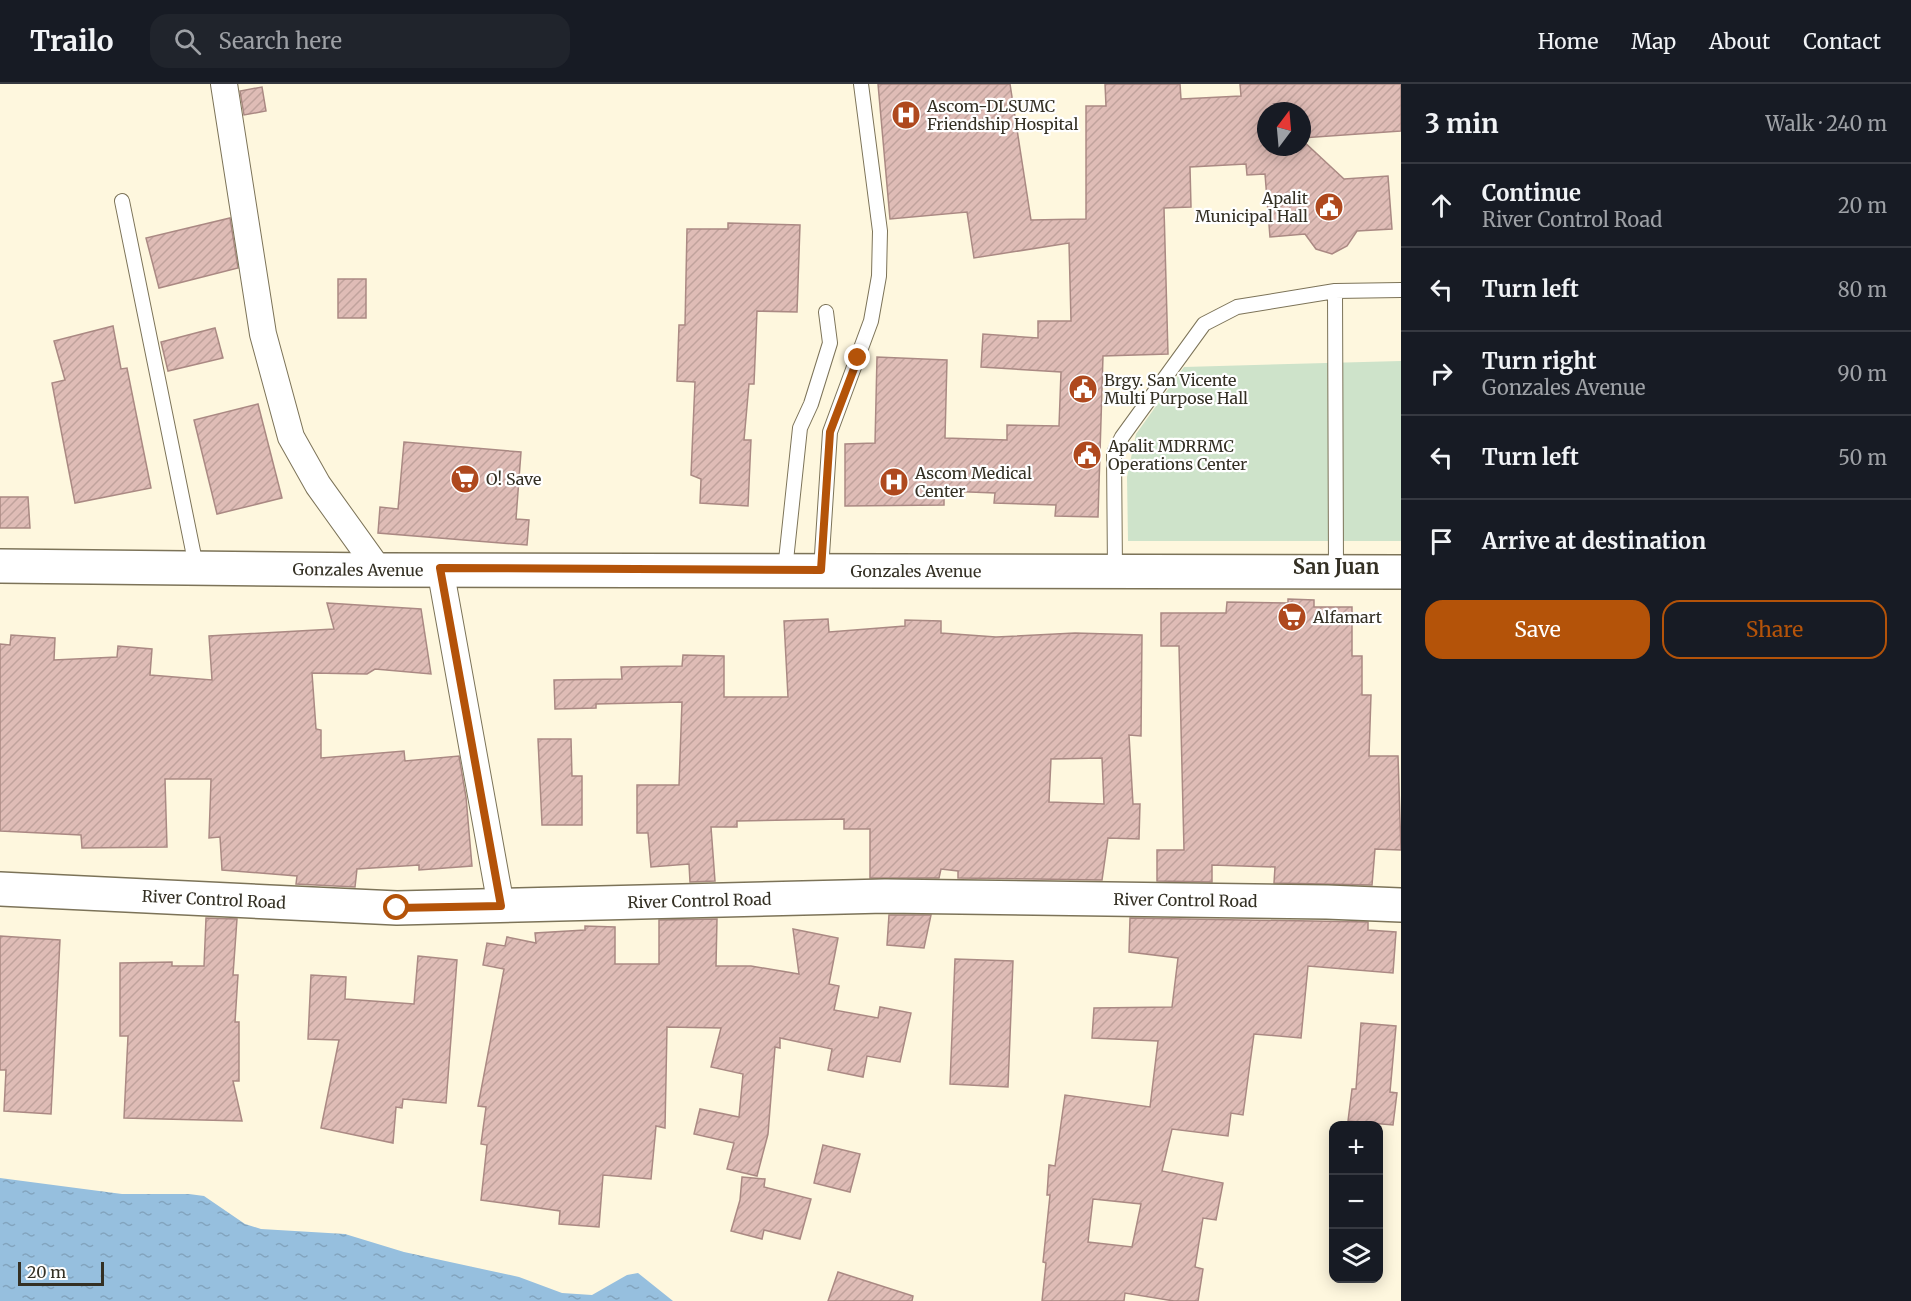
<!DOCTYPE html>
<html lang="en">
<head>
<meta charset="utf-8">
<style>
  :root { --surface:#171b24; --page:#20242c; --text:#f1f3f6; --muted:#9ea1a6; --line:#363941; --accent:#b45309 }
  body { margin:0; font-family:Merriweather,serif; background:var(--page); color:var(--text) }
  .controls { position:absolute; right:18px; bottom:18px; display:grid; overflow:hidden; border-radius:12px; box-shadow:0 3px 15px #0003 }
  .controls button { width:54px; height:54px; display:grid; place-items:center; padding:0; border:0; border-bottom:2px solid var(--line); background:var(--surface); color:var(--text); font:30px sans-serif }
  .compass { position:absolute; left:1257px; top:18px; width:54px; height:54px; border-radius:50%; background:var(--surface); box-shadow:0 3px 15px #0003; rotate:16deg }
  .scale { position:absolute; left:18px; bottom:15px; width:86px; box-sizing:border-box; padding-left:6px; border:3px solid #343024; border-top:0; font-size:16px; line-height:21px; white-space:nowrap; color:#343024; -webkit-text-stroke:4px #fff; paint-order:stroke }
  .stop { position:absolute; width:18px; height:18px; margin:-14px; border:4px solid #b45309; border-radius:50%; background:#fff }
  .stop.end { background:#b45309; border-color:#fff; box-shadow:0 2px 6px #0008 }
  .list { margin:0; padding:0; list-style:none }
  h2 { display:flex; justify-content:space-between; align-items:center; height:78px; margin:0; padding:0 24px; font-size:26px }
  h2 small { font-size:20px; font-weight:400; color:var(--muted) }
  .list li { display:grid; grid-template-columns:39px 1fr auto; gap:18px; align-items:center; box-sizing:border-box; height:84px; padding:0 24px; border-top:2px solid var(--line) }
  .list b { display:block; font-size:22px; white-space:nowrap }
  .list p { margin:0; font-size:20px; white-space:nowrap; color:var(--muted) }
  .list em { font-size:20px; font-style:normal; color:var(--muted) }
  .actions { display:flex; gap:12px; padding:18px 24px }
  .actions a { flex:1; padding:14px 0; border:2px solid var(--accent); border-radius:18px; text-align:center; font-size:21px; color:var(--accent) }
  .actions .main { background:var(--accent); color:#fff }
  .icon { flex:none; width:33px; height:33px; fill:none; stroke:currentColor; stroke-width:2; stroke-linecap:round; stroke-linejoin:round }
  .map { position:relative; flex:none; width:1401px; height:1217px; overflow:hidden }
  header { display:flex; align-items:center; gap:36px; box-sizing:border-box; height:84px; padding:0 30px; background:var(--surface); border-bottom:2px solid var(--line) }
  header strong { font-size:28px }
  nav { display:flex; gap:33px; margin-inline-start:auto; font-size:21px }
  .search { width:420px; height:54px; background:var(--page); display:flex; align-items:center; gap:15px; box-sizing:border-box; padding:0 21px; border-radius:18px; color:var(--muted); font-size:22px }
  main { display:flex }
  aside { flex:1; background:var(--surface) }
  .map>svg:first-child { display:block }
  .green { fill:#cee3ca }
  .water { fill:url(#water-ripples) }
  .building { fill:url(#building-hatch); stroke:#aa8983; stroke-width:1.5; fill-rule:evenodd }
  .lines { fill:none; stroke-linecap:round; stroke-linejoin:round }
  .lane-casing { stroke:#7c7358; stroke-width:16 }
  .street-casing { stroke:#7c7358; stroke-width:28 }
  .secondary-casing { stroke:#7c7358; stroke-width:36 }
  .lane { stroke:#fff; stroke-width:14 }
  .street { stroke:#fff; stroke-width:26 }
  .secondary { stroke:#fff; stroke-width:33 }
  .route { stroke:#b45309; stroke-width:8 }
  .labels { text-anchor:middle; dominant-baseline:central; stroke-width:4.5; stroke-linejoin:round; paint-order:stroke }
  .poi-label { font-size:16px; fill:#343024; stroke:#fff; text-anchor:start }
  .street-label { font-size:16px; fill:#343024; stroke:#fff }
  .quarter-label { font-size:20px; font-weight:bold; fill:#343024; stroke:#fff }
</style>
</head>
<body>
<header>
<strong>Trailo</strong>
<div class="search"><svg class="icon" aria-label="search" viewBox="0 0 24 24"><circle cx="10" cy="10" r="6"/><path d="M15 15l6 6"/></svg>Search here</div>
<nav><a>Home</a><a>Map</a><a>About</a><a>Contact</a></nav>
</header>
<main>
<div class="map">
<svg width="1401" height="1217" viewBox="0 0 1401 1217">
  <defs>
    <pattern id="water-ripples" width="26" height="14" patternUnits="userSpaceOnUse" patternTransform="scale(1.5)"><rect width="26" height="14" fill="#96bfde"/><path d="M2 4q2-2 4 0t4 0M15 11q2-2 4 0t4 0" fill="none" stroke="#82a4be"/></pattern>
    <pattern id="building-hatch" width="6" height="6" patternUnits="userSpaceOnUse" patternTransform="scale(1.5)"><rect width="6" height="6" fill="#dfbcb6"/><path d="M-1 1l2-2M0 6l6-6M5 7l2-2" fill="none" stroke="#c0a29c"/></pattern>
  </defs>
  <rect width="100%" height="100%" fill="#fef7de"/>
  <path class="green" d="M1401 277V457H1128L1127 393 1136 350 1184 283Z"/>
  <path class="water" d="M0 1094 122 1110H189L204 1112 245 1140 261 1145 345 1150 404 1168 519 1193 562 1209 592 1211 627 1191 638 1189 673 1217H0Z"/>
  <path class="building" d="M878 0H1010L1031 136 1086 135V22H1106L1105 0H1180L1181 15 1241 12 1240 0H1401V47L1302 54V27H1266V63H1302V56L1344 95 1388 92 1392 145 1357 147 1347 162 1332 170 1316 165 1305 150 1270 153 1265 90 1247 91 1246 80 1190 83 1191 123 1164 124 1168 270 1103 272 1098 433 1055 432 1056 421 994 419 995 409 944 407V421L845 422V360L875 359 877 273 947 276 945 354 1007 356V341L1059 342 1061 288 981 283 983 250 1038 254V237H1071L1069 159 974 174 967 128 890 135Z
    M262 3 266 27 244 31 240 7Z
    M230 134 238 184 159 204 146 154Z
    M728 139 800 141 797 228 757 227 754 300H749L744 356H751L748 422 700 419 701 395 691 391 695 298 677 297 679 241H685L687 145H728Z
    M338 195H366V234H338Z
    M113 242 121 285 127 284 151 404 75 419 52 299 65 296 54 257Z
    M215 244 223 274 168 287 161 258Z
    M258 320 282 414 217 430 194 336Z
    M404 358 521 368 516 435 529 436 527 461 378 449 380 423 398 425Z
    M0 413H28L30 444H0Z
    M1288 515 1314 516V523H1352V572H1362V611H1371L1369 672H1398L1401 766 1375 765 1372 801 1274 799 1275 783 1212 781V798L1157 797V766H1184L1179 562H1161V529H1226L1227 518 1288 519Z
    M327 519 421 525 431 590 375 585 367 590 312 589 316 645 321 646V674L404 667 405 677 459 672 466 713 472 782 419 786V781L357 785 355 803 296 800 297 792 222 786 220 753 209 754 211 695H165L167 763 82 764 81 751 0 747V560L10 561 11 551 55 554 54 576 117 573 118 562 152 565 150 591 212 596 209 552 334 545Z
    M828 535 829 548 905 542V536L941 537V549L996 553 1075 549 1142 551 1141 652 1129 651 1133 720H1140L1139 755 1108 754 1102 796 958 794V787L941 785 939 794H870V745H844V735L737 737V743H711L715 797 690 798 689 780 651 783 648 749H637V701H679L682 618 596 620V624L555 625 554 596 622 595 621 583 682 582 683 571 724 572V613H788L784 537ZM1102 674 1104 720 1049 718 1051 675Z
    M538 655H571L572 692H582V741H542Z
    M889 831H931L924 864 887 861Z
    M206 834 237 835 233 891H238L235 938H239V997H233L242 1037 124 1034 128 952H120V879L172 878V882H204Z
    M1130 834 1368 838V846L1396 848 1393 889 1308 882 1301 954 1254 950 1243 1031 1231 1029 1228 1052 1172 1045 1162 1087 1223 1099 1216 1136 1203 1134 1195 1183 1203 1185 1198 1217H1174L1125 1209 1124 1217H1042L1046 1179 1043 1178 1050 1111H1047L1049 1081 1055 1082 1065 1011 1150 1023 1158 957 1092 954 1094 924 1172 923 1178 874 1129 868ZM1093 1115 1141 1120 1132 1163 1088 1158Z
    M717 835 716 882H751L799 890 793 845 838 854 829 900 839 902 834 926 878 934 880 923 911 929 900 978 867 972 863 993 828 986 832 965 780 954V964L775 963 768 1050 757 1092 727 1085 734 1059 694 1050 700 1025 739 1033 743 990 711 983 721 944 667 943 665 1044 656 1042 651 1095 603 1091 599 1143 559 1140 560 1127 481 1116 487 1061 481 1060 486 1023 478 1022 504 885 483 881 487 859 505 862 507 853 536 859 535 849 585 846V842L615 843V880H659V836Z
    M0 852 60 856 51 1030 4 1027 6 986H0Z
    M418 872 457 876 446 1019 403 1015 402 1024 396 1023 393 1059 321 1044 339 956 308 955 311 891 346 893 345 915 414 920Z
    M955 875 1013 877 1008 1003 950 1000Z
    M1361 939 1396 942 1390 1008 1397 1009 1393 1041 1348 1037 1352 1005H1356Z
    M823 1061 860 1070 850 1108 814 1099Z
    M742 1093 765 1095 764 1103 811 1115 800 1155 764 1146 762 1155 731 1147 740 1116Z
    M838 1188 913 1212 912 1217H828Z"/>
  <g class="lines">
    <g class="lane-casing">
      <path id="lane" d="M122 117 196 482
        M785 486 800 344 811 320 830 259 826 228
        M821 486 830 348 871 237 879 192 880 147 861 0
        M1115 487 1114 369 1122 353 1204 240 1237 223 1335 207
        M1336 487 1335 207 1401 206"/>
    </g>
    <g class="street-casing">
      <path id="street" d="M224 0 263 250 291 353 318 401 379 486
        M440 484 501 822"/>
    </g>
    <g class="secondary-casing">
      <g id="secondary">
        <path id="s1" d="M0 482 379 486 1401 488"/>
        <path id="s2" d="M0 805 397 824 885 812 1327 818 1401 821"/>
      </g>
    </g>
    <use href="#lane" class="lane"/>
    <use href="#street" class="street"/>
    <use href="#secondary" class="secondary"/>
  </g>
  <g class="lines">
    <path class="route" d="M397 824 501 822 440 484 821 486 830 348 858 274"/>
  </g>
  <defs>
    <g id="hospital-disc" transform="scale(1.5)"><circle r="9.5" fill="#af491e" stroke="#fff"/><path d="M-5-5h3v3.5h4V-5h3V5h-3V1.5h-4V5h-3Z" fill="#fff"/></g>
    <g id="civic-disc" transform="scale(1.5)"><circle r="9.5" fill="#af491e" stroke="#fff"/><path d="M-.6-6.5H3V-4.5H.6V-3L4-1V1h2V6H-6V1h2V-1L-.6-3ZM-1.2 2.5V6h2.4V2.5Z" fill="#fff"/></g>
    <g id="supermarket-disc" transform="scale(1.5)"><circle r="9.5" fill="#af491e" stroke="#fff"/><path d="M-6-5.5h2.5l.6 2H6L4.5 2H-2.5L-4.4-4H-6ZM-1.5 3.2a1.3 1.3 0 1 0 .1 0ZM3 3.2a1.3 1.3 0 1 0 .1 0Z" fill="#fff"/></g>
  </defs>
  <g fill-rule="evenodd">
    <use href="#hospital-disc" x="906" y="31"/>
    <use href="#civic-disc" x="1329" y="123"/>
    <use href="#civic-disc" x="1083" y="305"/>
    <use href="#civic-disc" x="1087" y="371"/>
    <use href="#supermarket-disc" x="465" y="395"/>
    <use href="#hospital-disc" x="894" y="398"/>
    <use href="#supermarket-disc" x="1292" y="533"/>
  </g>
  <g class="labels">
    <g class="poi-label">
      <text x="927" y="22">Ascom-DLSUMC<tspan x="927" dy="18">Friendship Hospital</tspan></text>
      <text x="1308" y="114" text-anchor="end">Apalit<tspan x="1308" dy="18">Municipal Hall</tspan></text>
      <text x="1104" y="296">Brgy. San Vicente<tspan x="1104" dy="18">Multi Purpose Hall</tspan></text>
      <text x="1108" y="362">Apalit MDRRMC<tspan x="1108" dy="18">Operations Center</tspan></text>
      <text x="915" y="389">Ascom Medical<tspan x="915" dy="18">Center</tspan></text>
      <text x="486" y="395">O! Save</text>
      <text x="1313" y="533">Alfamart</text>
    </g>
    <g class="street-label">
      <text stroke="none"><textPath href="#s1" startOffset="358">Gonzales Avenue</textPath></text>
      <text stroke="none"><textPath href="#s1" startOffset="916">Gonzales Avenue</textPath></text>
      <text stroke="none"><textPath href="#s2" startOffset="214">River Control Road</textPath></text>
      <text stroke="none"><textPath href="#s2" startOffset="1186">River Control Road</textPath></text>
      <text stroke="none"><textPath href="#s2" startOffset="700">River Control Road</textPath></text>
    </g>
    <g class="quarter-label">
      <text x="1336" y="482">San Juan</text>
    </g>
  </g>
</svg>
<div class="controls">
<button>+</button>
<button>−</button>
<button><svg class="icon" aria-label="layers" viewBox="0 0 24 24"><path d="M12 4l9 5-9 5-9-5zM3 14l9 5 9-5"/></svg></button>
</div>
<svg class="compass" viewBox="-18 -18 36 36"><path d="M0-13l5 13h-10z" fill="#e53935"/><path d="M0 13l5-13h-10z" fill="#9ea1a6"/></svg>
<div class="scale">20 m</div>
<div class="stop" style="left:397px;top:824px"></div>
<div class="stop end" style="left:858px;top:274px"></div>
</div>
<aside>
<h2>3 min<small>Walk · 240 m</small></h2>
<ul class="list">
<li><svg class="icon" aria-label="ahead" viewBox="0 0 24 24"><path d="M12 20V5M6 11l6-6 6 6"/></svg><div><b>Continue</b><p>River Control Road</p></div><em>20 m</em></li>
<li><svg class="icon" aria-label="left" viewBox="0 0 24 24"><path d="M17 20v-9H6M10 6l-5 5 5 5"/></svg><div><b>Turn left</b></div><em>80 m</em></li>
<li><svg class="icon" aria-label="right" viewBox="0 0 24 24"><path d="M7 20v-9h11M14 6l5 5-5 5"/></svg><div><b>Turn right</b><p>Gonzales Avenue</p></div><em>90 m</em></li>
<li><svg class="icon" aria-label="left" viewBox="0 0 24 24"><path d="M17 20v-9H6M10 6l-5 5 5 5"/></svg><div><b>Turn left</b></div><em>50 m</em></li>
<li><svg class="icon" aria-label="arrive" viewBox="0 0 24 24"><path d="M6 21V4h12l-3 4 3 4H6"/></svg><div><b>Arrive at destination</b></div></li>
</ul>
<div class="actions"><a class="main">Save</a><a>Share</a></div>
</aside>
</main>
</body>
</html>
